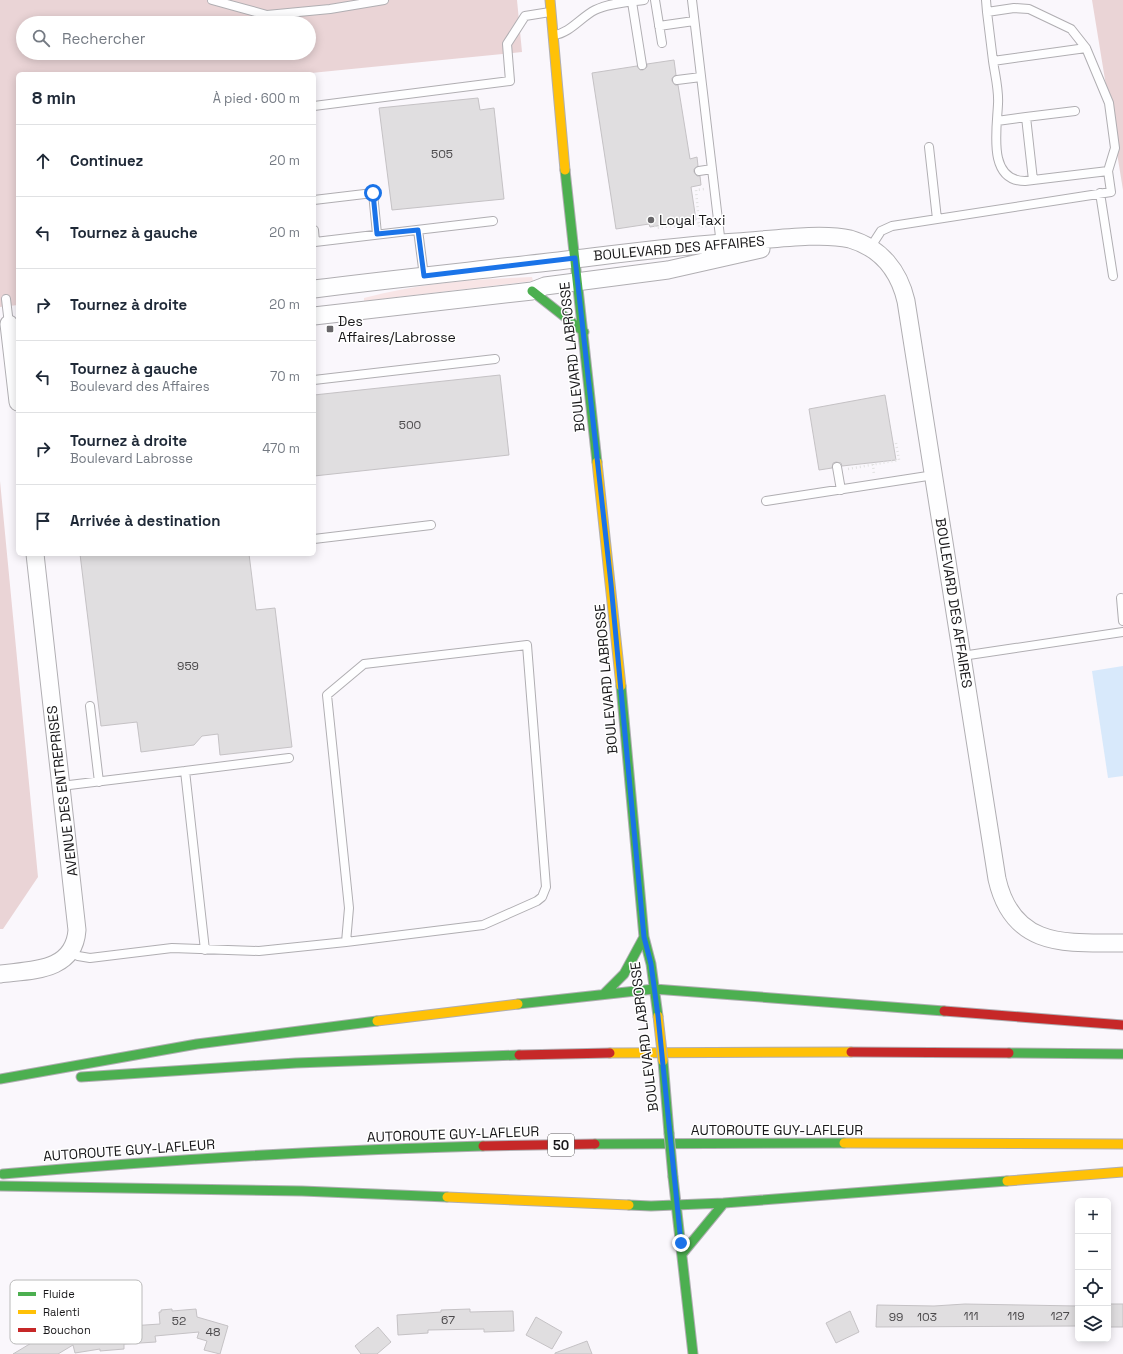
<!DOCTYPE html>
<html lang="fr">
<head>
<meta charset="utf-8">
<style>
  :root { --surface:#fff; --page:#f6f6f7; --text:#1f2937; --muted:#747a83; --line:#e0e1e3 }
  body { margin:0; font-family:"Space Grotesk",sans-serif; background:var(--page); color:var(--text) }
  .controls { position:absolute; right:12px; bottom:12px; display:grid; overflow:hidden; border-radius:6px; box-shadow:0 2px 10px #0003 }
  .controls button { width:36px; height:36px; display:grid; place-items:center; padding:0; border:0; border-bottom:1px solid var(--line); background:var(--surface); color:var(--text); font:20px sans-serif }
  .stop { position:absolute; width:12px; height:12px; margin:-9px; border:3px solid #1a73e8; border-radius:50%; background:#fff }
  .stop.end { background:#1a73e8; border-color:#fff; box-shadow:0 1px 4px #0008 }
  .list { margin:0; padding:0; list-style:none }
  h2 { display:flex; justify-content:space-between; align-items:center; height:52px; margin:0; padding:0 16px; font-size:17px }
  h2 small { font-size:13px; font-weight:400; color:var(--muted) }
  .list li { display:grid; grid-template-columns:26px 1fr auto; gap:12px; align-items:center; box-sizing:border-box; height:72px; padding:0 16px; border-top:1px solid var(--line) }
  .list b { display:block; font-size:15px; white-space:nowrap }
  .list p { margin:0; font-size:13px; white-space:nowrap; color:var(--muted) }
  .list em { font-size:13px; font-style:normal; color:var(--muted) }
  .icon { flex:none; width:22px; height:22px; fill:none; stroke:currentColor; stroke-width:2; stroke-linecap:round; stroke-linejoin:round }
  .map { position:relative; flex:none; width:1123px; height:1354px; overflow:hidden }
  .search { position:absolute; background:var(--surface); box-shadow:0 2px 10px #0003; left:16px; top:16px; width:300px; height:44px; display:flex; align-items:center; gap:10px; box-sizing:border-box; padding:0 14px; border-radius:22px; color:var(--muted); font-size:15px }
  .panel { position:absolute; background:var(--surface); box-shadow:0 2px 10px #0003; left:16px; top:72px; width:300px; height:484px; border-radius:6px }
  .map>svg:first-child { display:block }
  .green { fill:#f8e5e6 }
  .forest { fill:#ead4d6; fill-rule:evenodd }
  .water { fill:#d8e9fb }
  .building { fill:#e0dee0; stroke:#c5c2c5 }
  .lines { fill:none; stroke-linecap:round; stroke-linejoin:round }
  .lane-casing { stroke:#b0aeb2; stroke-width:10 }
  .street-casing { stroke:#b0aeb2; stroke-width:19 }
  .fast-casing { stroke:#b0aeb2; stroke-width:11 }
  .slow-casing { stroke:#b0aeb2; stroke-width:11 }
  .jam-casing { stroke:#b0aeb2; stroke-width:11 }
  .path { stroke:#e2e2e2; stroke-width:2.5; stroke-dasharray:1 3; stroke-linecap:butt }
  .lane { stroke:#fefeff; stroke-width:8 }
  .street { stroke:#fefeff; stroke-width:17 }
  .fast { stroke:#4caf50; stroke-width:9 }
  .slow { stroke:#ffc107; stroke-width:9 }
  .jam { stroke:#c62828; stroke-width:9 }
  .fast-bridge-casing { stroke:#b0aeb2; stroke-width:11; stroke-linecap:butt }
  .slow-bridge-casing { stroke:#b0aeb2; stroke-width:11; stroke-linecap:butt }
  .fast-bridge { stroke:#4caf50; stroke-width:9 }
  .slow-bridge { stroke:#ffc107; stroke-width:9 }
  .route { stroke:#1a73e8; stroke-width:5 }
  .poi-dot { fill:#686669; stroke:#fff; stroke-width:1.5 }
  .labels { text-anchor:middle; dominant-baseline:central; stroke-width:3; stroke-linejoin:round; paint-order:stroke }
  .number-label { font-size:12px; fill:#4c4a4c }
  .shield { fill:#fff; stroke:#5e5d5f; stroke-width:1 }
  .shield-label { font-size:13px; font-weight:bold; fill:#19181a }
  .poi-label { font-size:14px; fill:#19181a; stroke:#fff; text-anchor:start }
  .street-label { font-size:14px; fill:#19181a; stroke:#fff }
  .key { fill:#fff; stroke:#bababa; stroke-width:1 }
  .key-label { font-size:11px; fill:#19181a }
</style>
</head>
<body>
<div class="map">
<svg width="1123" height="1354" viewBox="0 0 1123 1354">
  <rect width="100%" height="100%" fill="#faf7fc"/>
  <path class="green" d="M532 277 533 281 364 301V298C420 283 475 279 532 277Z"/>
  <path class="forest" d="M0 0H517L522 52 301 74H18V305L0 307ZM23 23H309V53H23Z
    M1092 0H1123V190Z
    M0 481 38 877 3 929H0Z"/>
  <path class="water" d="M1123 666V776L1108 778 1092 671Z"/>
  <path class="building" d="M674 60 676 75 672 78V81L675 85H678L690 159 697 157 698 166 694 169V172L697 176H700L701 185 691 187 696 220 650 227 649 224 616 229 592 73 637 66 640 70H643L647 67V64Z
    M478 98 480 110 494 108 504 199 392 210 379 108Z
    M500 375 509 455 314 476V395Z
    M885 395 896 460 842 466 841 463 836 462 833 463 832 468 819 470 809 409Z
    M80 554H249L256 610 275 608 292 747 220 755 218 734 202 736 194 745 141 752 137 722 101 726Z
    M965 1304 1078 1306V1326L876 1327 877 1305 934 1306Z
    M1108 1304H1123V1327H1108Z
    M172 1309V1311L196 1309 197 1317 228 1326 220 1354 204 1350 207 1341 197 1338 199 1332 155 1336 156 1342 124 1344V1349L100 1351V1349L75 1353 73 1345 58 1354H13L43 1336 46 1341 61 1332 80 1328 81 1335 130 1331V1326L160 1324 159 1312H161V1310Z
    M470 1309V1312L513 1311 514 1331 484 1332V1329L428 1330V1333L398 1335 397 1315 441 1312V1310Z
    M850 1311 859 1332 836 1343 826 1323Z
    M536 1317 562 1332 552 1349 526 1335Z
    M378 1327 391 1342 377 1354H361L355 1346Z
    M587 1341 592 1354H555V1353Z"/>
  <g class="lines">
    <g class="lane-casing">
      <path id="lane" d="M212 0 267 15 330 9 384 0
        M655 0 662 43
        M692 0 721 245
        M986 0 987 12
        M632 2 642 65
        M659 26 694 21
        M554 35C570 33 581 17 595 10 609 3 628 2 644 0
        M993 61 987 12 1014 8 1029 9 1071 29 1086 48
        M677 80 701 77
        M314 106 510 81 507 44 525 16 550 12
        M1026 117 1075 111
        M997 121 1026 117 1033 180
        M929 147 937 219
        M699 171 712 169
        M1100 193 1113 276
        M314 200 373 193 377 234
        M314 230 315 242 493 221
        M418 230 424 276
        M870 248 881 231 892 226 1111 192 1108 171 1115 148 1109 103 1086 48 993 61C995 75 999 90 998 104 997 129 987 181 1025 181L1108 171
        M6 299 9 324
        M314 380 495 359
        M837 467 841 490
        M766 501 934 475
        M314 539 431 525
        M1121 598 1123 621
        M962 656 1123 632
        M90 706 99 782
        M185 771 289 758
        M61 786 185 771 205 950
        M70 951 78 956 90 958 172 948 259 951 346 942 349 908 327 695 364 664 527 645 546 887 542 897 537 901 483 925 346 942"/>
    </g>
    <g class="street-casing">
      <path id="street" d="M314 289C392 279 471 271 549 262 611 255 674 246 737 242 768 240 821 232 850 239 881 248 899 271 906 301L997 879C1013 949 1067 943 1123 943
        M314 316 532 291 545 286 668 270 761 249
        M9 324 18 402
        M0 974C31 970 74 972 77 930L35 554"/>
    </g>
    <g class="fast-casing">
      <path id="fast" d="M565 170 597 462
        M532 291 584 332
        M621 686 644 937 651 964 658 1016
        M605 993 624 974 644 937
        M518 1004 654 989 944 1011
        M1009 1053 1123 1054
        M663 1061 669 1133
        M81 1077 296 1063 519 1055
        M0 1079 197 1044 377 1021
        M595 1144 844 1143
        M3 1174C163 1160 323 1150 483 1146
        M673 1177 693 1354
        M0 1186 302 1191 447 1197
        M629 1205 651 1206 724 1203 1007 1181
        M682 1254 724 1203"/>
    </g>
    <g class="slow-casing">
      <path id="slow" d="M550 0 565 170
        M597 462 621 686
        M377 1021 518 1004
        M610 1053 851 1052
        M844 1143 1123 1144
        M1007 1181 1123 1172
        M447 1197 629 1205"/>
    </g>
    <g class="jam-casing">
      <path id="jam" d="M944 1011 1123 1025
        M851 1052 1009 1053
        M519 1055 610 1053
        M483 1146 595 1144"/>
    </g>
    <path class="path" d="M699 223 696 190 704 189
      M655 226 656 228 699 223V227L708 226
      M873 464 874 475
      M848 469 899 460 896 443"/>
    <use href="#lane" class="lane"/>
    <use href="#street" class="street"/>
    <use href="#fast" class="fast"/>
    <use href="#slow" class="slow"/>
    <use href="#jam" class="jam"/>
    <g class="fast-bridge-casing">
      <path id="fast-bridge" d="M669 1133 673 1177"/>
    </g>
    <g class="slow-bridge-casing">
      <path id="slow-bridge" d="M658 1016 663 1061"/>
    </g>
    <use href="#fast-bridge" class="fast-bridge"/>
    <use href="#slow-bridge" class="slow-bridge"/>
  </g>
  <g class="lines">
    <path class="route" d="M373 193 377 234 418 230 424 276 575 258 611 584 644 937 651 964 658 1016 681 1243"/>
  </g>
  <g class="poi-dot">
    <circle cx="651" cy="220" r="4"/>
    <rect x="326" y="325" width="8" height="8" rx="2"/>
  </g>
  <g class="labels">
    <g class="number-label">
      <text x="442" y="154">505</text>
      <text x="410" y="425">500</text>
      <text x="188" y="666">959</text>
      <text x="971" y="1316">111</text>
      <text x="1016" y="1316">119</text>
      <text x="1060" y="1316">127</text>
      <text x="896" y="1317">99</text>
      <text x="927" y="1317">103</text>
      <text x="448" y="1320">67</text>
      <text x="179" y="1321">52</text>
      <text x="213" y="1332">48</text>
    </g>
    <rect class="shield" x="548" y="1134" width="26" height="22" rx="3"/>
    <g class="shield-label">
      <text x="561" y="1145">50</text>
    </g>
    <g class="poi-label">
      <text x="659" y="220">Loyal Taxi</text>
      <text x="338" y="321">Des<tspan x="338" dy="16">Affaires/Labrosse</tspan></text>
    </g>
    <g class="street-label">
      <text transform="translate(679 248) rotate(-5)">BOULEVARD DES AFFAIRES</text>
      <text transform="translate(572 357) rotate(-96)">BOULEVARD LABROSSE</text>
      <text transform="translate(954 603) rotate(81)">BOULEVARD DES AFFAIRES</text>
      <text transform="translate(606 679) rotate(-95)">BOULEVARD LABROSSE</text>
      <text transform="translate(62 791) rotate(-97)">AVENUE DES ENTREPRISES</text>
      <text transform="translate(644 1037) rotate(-97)">BOULEVARD LABROSSE</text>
      <text x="777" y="1130">AUTOROUTE GUY-LAFLEUR</text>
      <text transform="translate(453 1134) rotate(-2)">AUTOROUTE GUY-LAFLEUR</text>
      <text transform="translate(129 1150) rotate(-4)">AUTOROUTE GUY-LAFLEUR</text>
    </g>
  </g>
  <rect x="10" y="1280" width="132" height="64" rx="6" class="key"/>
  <rect x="18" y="1292" width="18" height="4" fill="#4caf50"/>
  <rect x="18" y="1310" width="18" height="4" fill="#ffc107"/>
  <rect x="18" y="1328" width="18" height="4" fill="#c62828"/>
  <g class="key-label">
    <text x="43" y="1298">Fluide</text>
    <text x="43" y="1316">Ralenti</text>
    <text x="43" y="1334">Bouchon</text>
  </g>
</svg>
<div class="controls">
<button>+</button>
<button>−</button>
<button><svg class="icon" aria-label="locate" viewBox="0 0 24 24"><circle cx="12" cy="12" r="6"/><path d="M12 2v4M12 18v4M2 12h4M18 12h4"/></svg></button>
<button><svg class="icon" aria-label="layers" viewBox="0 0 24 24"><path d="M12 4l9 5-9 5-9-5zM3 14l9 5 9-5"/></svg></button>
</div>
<div class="stop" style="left:373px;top:193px"></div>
<div class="stop end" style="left:681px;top:1243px"></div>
<div class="search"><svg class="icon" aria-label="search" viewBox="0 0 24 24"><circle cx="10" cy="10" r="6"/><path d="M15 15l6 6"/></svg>Rechercher</div>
<section class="panel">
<h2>8 min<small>À pied · 600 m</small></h2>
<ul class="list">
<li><svg class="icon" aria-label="ahead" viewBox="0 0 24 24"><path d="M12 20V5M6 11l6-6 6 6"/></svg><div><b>Continuez</b></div><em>20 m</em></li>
<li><svg class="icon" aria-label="left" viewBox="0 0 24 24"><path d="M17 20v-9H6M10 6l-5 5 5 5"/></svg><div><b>Tournez à gauche</b></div><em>20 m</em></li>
<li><svg class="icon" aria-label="right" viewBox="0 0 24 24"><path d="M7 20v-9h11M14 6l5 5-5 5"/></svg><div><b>Tournez à droite</b></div><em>20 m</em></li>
<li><svg class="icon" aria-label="left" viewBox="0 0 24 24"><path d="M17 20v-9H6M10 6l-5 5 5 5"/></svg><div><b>Tournez à gauche</b><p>Boulevard des Affaires</p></div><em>70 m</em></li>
<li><svg class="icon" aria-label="right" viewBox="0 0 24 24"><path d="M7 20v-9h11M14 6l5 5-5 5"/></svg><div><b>Tournez à droite</b><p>Boulevard Labrosse</p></div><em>470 m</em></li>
<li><svg class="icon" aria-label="arrive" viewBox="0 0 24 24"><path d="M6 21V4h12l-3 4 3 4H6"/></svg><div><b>Arrivée à destination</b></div></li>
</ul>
</section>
</div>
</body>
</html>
